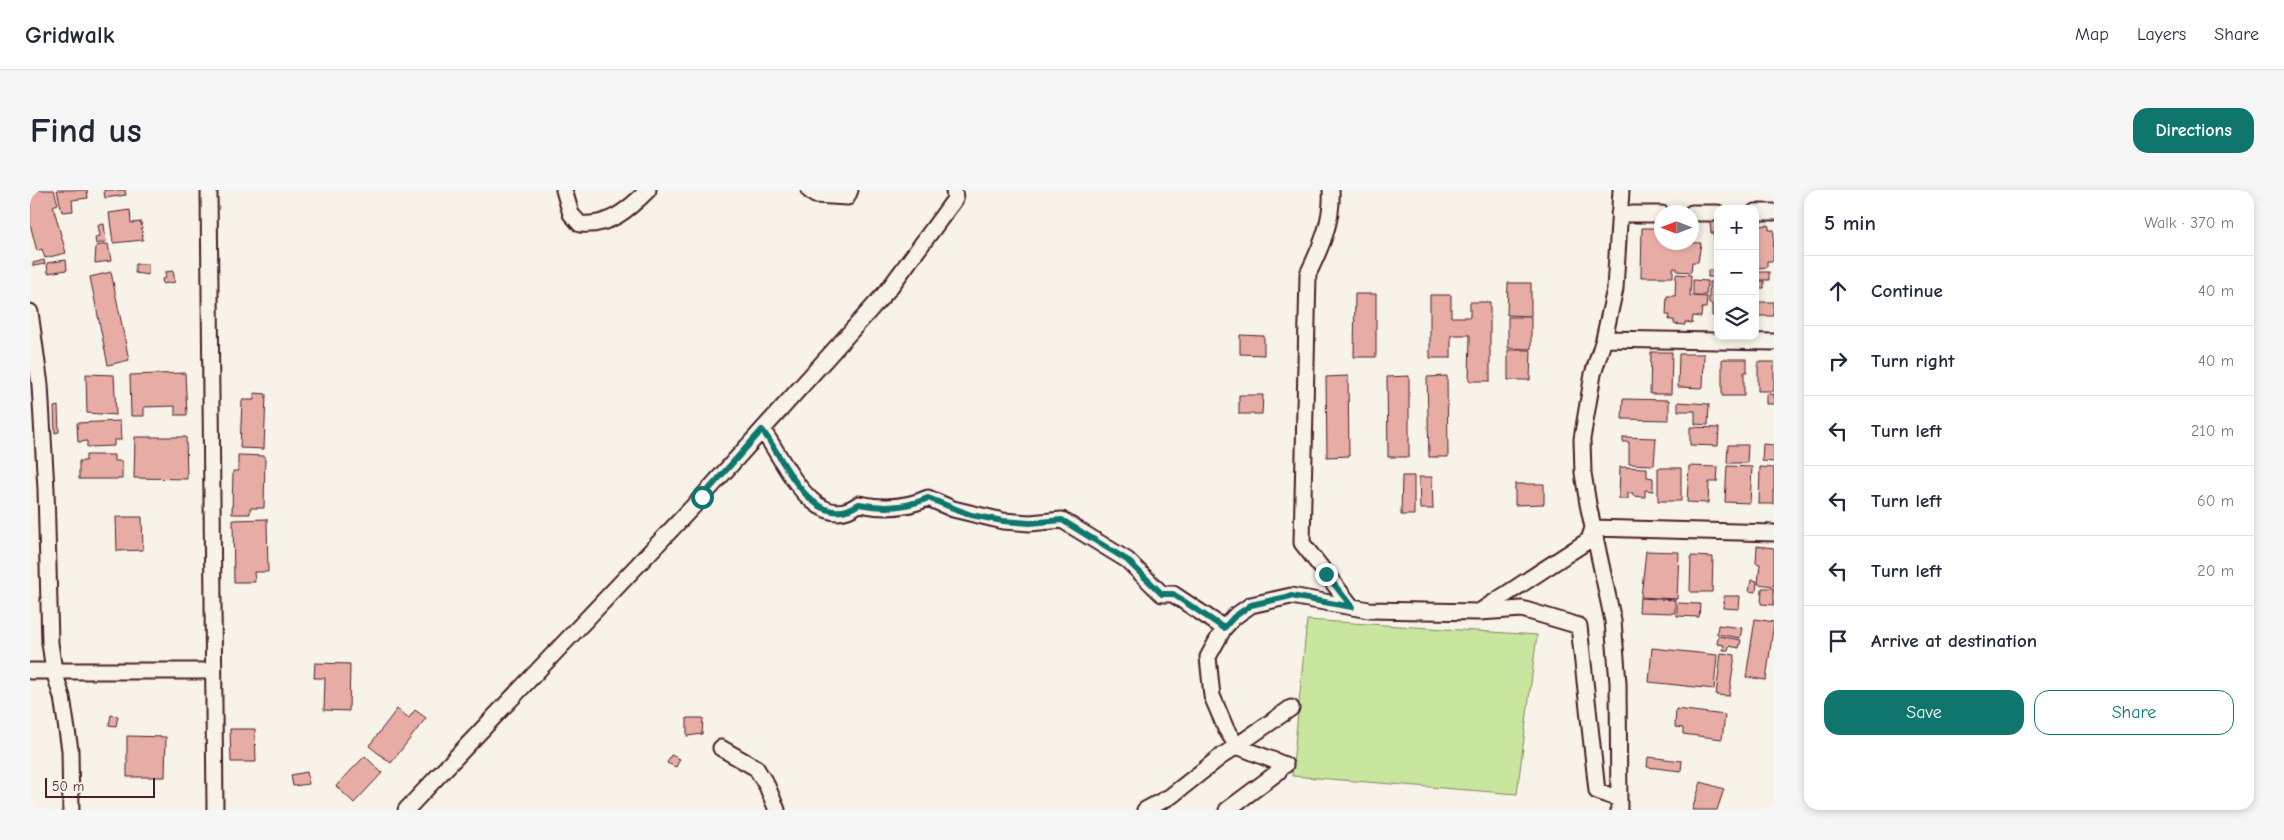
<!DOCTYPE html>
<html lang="en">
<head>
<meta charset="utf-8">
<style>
  :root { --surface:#fff; --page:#f6f6f7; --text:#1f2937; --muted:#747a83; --line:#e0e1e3; --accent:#0f766e }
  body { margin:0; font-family:"Comic Neue",sans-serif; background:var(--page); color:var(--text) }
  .controls { position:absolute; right:15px; top:15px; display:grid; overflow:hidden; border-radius:10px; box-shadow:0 2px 8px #0003 }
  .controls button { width:45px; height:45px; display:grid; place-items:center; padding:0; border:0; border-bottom:1px solid var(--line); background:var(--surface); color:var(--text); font:25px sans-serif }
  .compass { position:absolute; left:1624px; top:15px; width:45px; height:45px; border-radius:50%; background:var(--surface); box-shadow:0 2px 8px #0003; rotate:270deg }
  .scale { position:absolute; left:15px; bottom:12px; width:110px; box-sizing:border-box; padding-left:5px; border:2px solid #4a1f2b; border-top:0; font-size:14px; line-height:18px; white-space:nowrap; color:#4a1f2b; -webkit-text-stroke:4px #f7f3e8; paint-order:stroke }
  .stop { position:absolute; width:15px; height:15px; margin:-11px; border:4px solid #0f766e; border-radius:50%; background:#fff }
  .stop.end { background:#0f766e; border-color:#fff; box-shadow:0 1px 5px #0008 }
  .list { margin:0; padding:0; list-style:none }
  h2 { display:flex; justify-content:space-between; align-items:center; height:65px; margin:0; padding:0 20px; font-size:21px }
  h2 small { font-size:16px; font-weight:400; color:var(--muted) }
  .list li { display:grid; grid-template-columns:32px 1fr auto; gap:15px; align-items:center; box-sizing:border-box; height:70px; padding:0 20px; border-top:1px solid var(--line) }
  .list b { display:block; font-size:19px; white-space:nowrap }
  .list em { font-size:16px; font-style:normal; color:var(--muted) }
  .actions { display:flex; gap:10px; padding:15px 20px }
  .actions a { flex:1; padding:11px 0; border:1px solid var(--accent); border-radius:15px; text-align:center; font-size:18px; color:var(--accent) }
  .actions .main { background:var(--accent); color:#fff }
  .icon { flex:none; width:28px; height:28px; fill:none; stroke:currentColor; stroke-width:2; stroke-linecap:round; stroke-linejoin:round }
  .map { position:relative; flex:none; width:1744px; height:620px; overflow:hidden; border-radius:15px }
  header { display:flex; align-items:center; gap:30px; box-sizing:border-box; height:70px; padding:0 25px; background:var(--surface); border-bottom:1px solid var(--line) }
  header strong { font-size:24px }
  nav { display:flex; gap:28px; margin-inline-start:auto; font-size:18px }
  .intro { display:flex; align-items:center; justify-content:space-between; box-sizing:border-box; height:120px; padding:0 30px }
  h1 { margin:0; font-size:35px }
  .button { padding:12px 22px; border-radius:15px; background:var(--accent); color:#fff; font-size:18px; font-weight:700 }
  main { display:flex; gap:30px; padding:0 30px }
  aside { flex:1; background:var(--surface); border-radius:15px; box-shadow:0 2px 8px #0003 }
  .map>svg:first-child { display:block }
  .green { fill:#c8e69d; stroke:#898264 }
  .building { fill:#e7ada5; stroke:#4a1f2b }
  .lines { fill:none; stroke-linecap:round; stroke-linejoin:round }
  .street-casing { stroke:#4a1f2b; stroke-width:19 }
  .street { stroke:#f7f3e8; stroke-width:15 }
  .route { stroke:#0f766e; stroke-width:6 }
</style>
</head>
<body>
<header>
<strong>Gridwalk</strong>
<nav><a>Map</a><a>Layers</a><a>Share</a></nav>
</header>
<div class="intro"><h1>Find us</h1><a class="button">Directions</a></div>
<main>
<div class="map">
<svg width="1744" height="620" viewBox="0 0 1744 620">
  <rect width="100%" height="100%" fill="#f7f3e8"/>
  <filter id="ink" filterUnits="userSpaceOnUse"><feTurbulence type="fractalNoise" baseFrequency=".02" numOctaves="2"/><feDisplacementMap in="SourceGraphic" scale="10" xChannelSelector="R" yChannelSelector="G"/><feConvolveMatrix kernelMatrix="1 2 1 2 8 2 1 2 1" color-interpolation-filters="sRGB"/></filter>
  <g filter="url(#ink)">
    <path class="green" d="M1277 430 1507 445 1487 604 1262 586Z"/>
    <path class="building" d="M0 0H24L28 14 23 16 36 63 15 68 12 59 7 61 0 34Z
      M27 0H57L58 8 42 10 43 21 32 22Z
      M74 0H95L96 5 75 8Z
      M100 20 101 33 111 32 113 50 83 53 79 23Z
      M1680 31H1688V72H1685L1684 43H1681Z
      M74 34 76 52 66 54 65 47 70 46 68 35Z
      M1739 35V40H1744L1743 71H1737V77L1727 78 1726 36Z
      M1612 38H1632V52L1671 53 1668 72H1662L1661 82 1647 81V78H1643V87H1611Z
      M78 54 81 71 65 73 66 56Z
      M14 70 15 74 3 76V73Z
      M36 70 37 80 18 83 17 73Z
      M105 74H118V85L105 83Z
      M1678 80H1688V87H1678Z
      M143 81 145 92 133 94 132 89 136 88 135 82Z
      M81 82 99 170 78 175 60 87Z
      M1725 82H1739V90H1725Z
      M1646 84 1661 85 1660 106 1677 107 1676 118H1672L1671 127 1663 126 1662 133 1655 132V135L1644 134V130H1639L1640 125H1636L1637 106H1645Z
      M1663 90 1677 91 1676 105H1663Z
      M1725 91H1734V98H1725Z
      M1679 92H1688V126H1682V114H1679Z
      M1478 93H1501V126L1477 125Z
      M1325 104H1346V167H1324Z
      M1400 105H1421V127H1440V112H1460V191H1439L1440 145H1421V168H1400Z
      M1729 112H1744V126H1729Z
      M1478 127H1501V159L1478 158Z
      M1210 145 1234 146V165L1210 164Z
      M1478 160H1501L1500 190H1478Z
      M1621 162H1642L1641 204H1620Z
      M1649 164H1674L1673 198 1648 197Z
      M1692 169H1717V182H1714V206H1692Z
      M1728 172H1744V201H1728Z
      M155 183 157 225H145V216L114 217V226H101L100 185Z
      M56 184 84 185 86 225 57 223Z
      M1318 186 1319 266 1297 267 1296 187Z
      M1379 186V267H1358L1357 187Z
      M1417 186 1418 267H1399L1397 187Z
      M224 203 236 204 234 259 210 258 212 210H224Z
      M1736 204H1744V214H1736Z
      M1209 205H1233L1232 224H1209Z
      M1593 209 1639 210V230L1592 229Z
      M1648 212 1679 214 1678 235 1665 234V221H1648Z
      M28 216 29 242 25 243 24 217Z
      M90 231 91 250H84V256L57 257V251L48 252 47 233Z
      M1660 237 1689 238 1688 256 1660 255Z
      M105 247H156L157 289 104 288Z
      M1593 247 1626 248 1624 275 1599 274V252H1593Z
      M1733 254 1744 255V272L1732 271Z
      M1698 255H1718L1717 273H1697Z
      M56 265H84V271H92V289H49V271H56Z
      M208 265 235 266 234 318H220V324H202L203 281H208Z
      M1659 276 1688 277 1687 292H1679L1678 313 1657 312Z
      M1697 276 1722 277 1720 313 1695 312Z
      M1590 277 1617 278V287L1623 288V301L1615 300V307L1603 306V303H1598V309H1589Z
      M1730 277 1744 278V314H1729Z
      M1628 278H1651V311H1628Z
      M1372 286H1384V325H1371Z
      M1389 287H1402L1403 319H1390Z
      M1485 294H1514V314L1485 315Z
      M86 327H112L113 360 87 361Z
      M237 329 238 382H224L225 392H204L203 330Z
      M1727 356 1744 358V396L1728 394 1730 374 1726 373Z
      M1616 361 1649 362 1647 409 1611 407Z
      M1661 366 1683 367 1682 402H1660Z
      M1721 390 1727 391 1726 402 1719 401Z
      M1732 398H1744V415L1731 414Z
      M1694 406H1710L1709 419 1693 418Z
      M1610 408 1645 410V423L1609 422Z
      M1647 413 1670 414 1669 427 1647 426Z
      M1725 429 1744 432 1736 490 1716 487Z
      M1688 435 1712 438 1710 448 1687 444Z
      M1688 446 1711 450 1709 458 1699 456 1698 460H1693L1694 455 1687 454Z
      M1622 458 1687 465 1684 499 1619 492Z
      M1691 463 1705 465 1699 506 1686 505Z
      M285 473 320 474 319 521 294 520 295 488H284Z
      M367 519 379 528 385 520 396 528 361 573 339 556Z
      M1646 519 1695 525 1692 549 1653 544V538L1645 537Z
      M81 525 88 526 86 536 79 535Z
      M657 528H673L672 544 657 546Z
      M200 539H225L226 572H201Z
      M97 546 136 547 135 587H97Z
      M641 565 650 569 646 577 637 573Z
      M335 566 352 583 324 613 306 596Z
      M1618 567 1652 571 1651 581 1617 577Z
      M277 582 279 594 263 596 261 585Z
      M1671 592 1694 599 1687 620H1662Z"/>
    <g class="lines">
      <g class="street-casing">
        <path id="street" d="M179 0 185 620
          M534 0 541 24 550 34C579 37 599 19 618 0
          M779 0 785 5 817 7 820 0
          M1301 0C1303 30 1291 57 1278 84L1272 353 1322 417
          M1725 22H1744
          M1662 23H1688
          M1589 24H1632
          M0 122 10 195 16 299 20 453 24 481 32 507 40 560 41 620
          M1574 149 1744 152
          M732 240C753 266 783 347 829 314 853 319 876 318 898 308L923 319 973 331 1000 333 1032 330 1097 370 1132 404H1143L1194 438 1178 467 1182 506 1196 539 1207 556 1255 575
          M1450 422 1492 419 1549 436 1567 601 1589 609
          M1194 438 1204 427 1221 415 1261 406 1339 420 1449 422 1559 350 1563 338 1744 343
          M0 481H183
          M691 558 726 578 737 596 747 620
          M376 620 672 307 858 100 925 9 924 0
          M1115 620 1141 606 1189 568 1261 518
          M1197 620 1248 582 1252 575
          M1589 620 1588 493 1583 431 1558 314 1553 283 1552 249 1563 184 1574 149 1585 99 1591 0"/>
      </g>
      <use href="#street" class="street"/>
    </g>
  </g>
  <g class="lines" filter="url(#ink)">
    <path class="route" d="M672 307 732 240C753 266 782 346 829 314 853 319 876 318 898 308L941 325 973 331 1000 333 1032 330 1097 370 1132 404H1143L1194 438 1204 427 1221 415 1261 406 1322 417 1296 384"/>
  </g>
</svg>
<div class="controls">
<button>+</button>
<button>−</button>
<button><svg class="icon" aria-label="layers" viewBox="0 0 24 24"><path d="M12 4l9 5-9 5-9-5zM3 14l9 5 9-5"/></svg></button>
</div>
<svg class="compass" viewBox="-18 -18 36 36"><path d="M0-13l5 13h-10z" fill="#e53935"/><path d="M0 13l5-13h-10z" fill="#747a83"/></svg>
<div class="scale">50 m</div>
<div class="stop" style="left:672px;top:307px"></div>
<div class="stop end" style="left:1296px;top:384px"></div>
</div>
<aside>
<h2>5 min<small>Walk · 370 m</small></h2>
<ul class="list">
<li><svg class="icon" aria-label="ahead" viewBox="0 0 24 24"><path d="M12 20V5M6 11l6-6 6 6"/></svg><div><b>Continue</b></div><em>40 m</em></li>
<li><svg class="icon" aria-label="right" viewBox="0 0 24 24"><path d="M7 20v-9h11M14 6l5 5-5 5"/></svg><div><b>Turn right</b></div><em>40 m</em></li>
<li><svg class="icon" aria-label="left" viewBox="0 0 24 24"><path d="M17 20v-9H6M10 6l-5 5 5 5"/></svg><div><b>Turn left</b></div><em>210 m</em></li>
<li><svg class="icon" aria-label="left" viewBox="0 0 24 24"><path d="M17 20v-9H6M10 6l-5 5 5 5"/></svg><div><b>Turn left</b></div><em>60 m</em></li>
<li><svg class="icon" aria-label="left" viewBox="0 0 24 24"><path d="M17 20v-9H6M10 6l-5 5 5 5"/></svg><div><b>Turn left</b></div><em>20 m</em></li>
<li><svg class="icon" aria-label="arrive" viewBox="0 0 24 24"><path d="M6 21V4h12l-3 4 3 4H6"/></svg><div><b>Arrive at destination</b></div></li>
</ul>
<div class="actions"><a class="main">Save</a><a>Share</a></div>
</aside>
</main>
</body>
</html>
